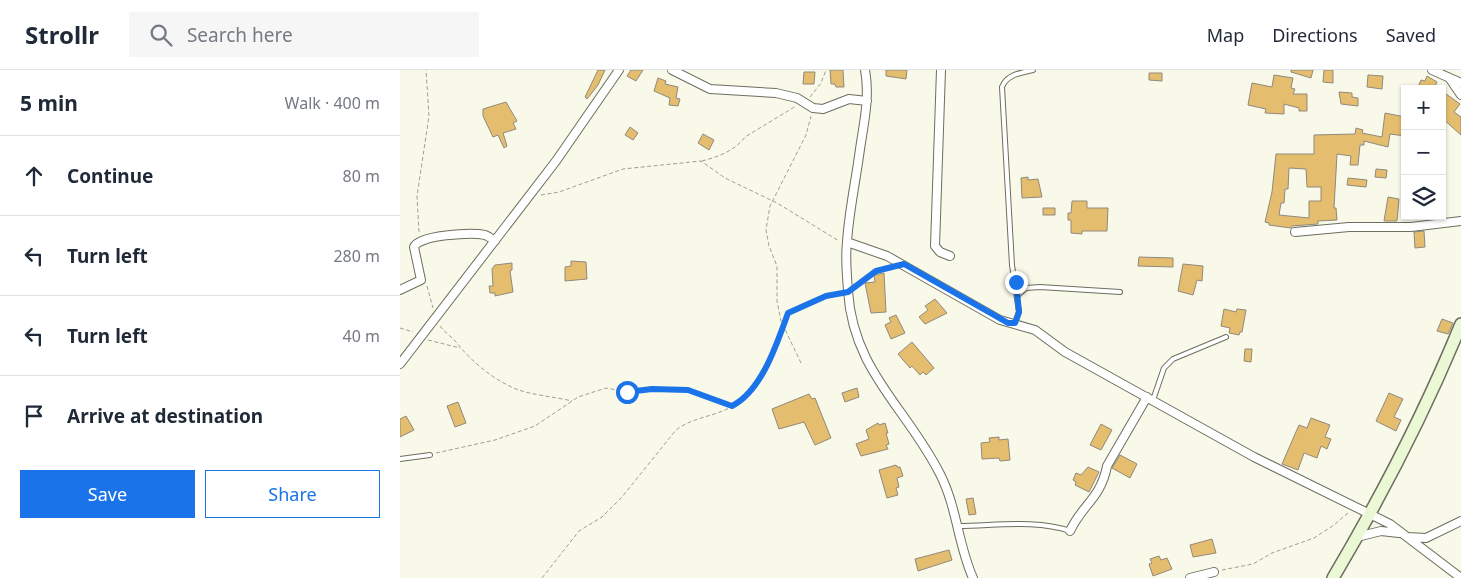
<!DOCTYPE html>
<html lang="en">
<head>
<meta charset="utf-8">
<style>
  :root { --surface:#fff; --page:#f6f6f7; --text:#1f2937; --muted:#747a83; --line:#e0e1e3; --accent:#1a73e8 }
  body { margin:0; font-family:"Noto Sans",sans-serif; background:var(--page); color:var(--text) }
  .controls { position:absolute; right:15px; top:15px; display:grid; overflow:hidden; border-radius:0px; box-shadow:0 1px 4px #0004 }
  .controls button { width:45px; height:45px; display:grid; place-items:center; padding:0; border:0; border-bottom:1px solid var(--line); background:var(--surface); color:var(--text); font:25px sans-serif }
  .stop { position:absolute; width:15px; height:15px; margin:-11px; border:4px solid #1a73e8; border-radius:50%; background:#fff }
  .stop.end { background:#1a73e8; border-color:#fff; box-shadow:0 1px 5px #0008 }
  .list { margin:0; padding:0; list-style:none }
  h2 { display:flex; justify-content:space-between; align-items:center; height:65px; margin:0; padding:0 20px; font-size:21px }
  h2 small { font-size:16px; font-weight:400; color:var(--muted) }
  .list li { display:grid; grid-template-columns:32px 1fr auto; gap:15px; align-items:center; box-sizing:border-box; height:80px; padding:0 20px; border-top:1px solid var(--line) }
  .list b { display:block; font-size:19px; white-space:nowrap }
  .list em { font-size:16px; font-style:normal; color:var(--muted) }
  .actions { display:flex; gap:10px; padding:15px 20px }
  .actions a { flex:1; padding:11px 0; border:1px solid var(--accent); border-radius:0px; text-align:center; font-size:18px; color:var(--accent) }
  .actions .main { background:var(--accent); color:#fff }
  .icon { flex:none; width:28px; height:28px; fill:none; stroke:currentColor; stroke-width:2; stroke-linecap:round; stroke-linejoin:round }
  .map { position:relative; flex:none; width:1061px; height:508px; overflow:hidden }
  header { display:flex; align-items:center; gap:30px; box-sizing:border-box; height:70px; padding:0 25px; background:var(--surface); border-bottom:1px solid var(--line) }
  header strong { font-size:24px }
  nav { display:flex; gap:28px; margin-inline-start:auto; font-size:18px }
  .search { width:350px; height:45px; background:var(--page); display:flex; align-items:center; gap:12px; box-sizing:border-box; padding:0 18px; border-radius:0px; color:var(--muted); font-size:19px }
  main { display:flex }
  aside { flex:1; background:var(--surface) }
  .map>svg:first-child { display:block }
  .building { fill:#e5bd6f; stroke:#90897d; fill-rule:evenodd }
  .lines { fill:none; stroke-linecap:round; stroke-linejoin:round }
  .lane-casing { stroke:#6d6d60; stroke-width:6 }
  .street-casing { stroke:#6d6d60; stroke-width:10 }
  .secondary-casing { stroke:#6d6d60; stroke-width:14 }
  .path { stroke:#9e9e93; stroke-width:1; stroke-dasharray:4 2.5; stroke-linecap:butt }
  .lane { stroke:#fff; stroke-width:4 }
  .street { stroke:#fff; stroke-width:8 }
  .secondary { stroke:#eaf8d5; stroke-width:11 }
  .route { stroke:#1a73e8; stroke-width:6 }
</style>
</head>
<body>
<header>
<strong>Strollr</strong>
<div class="search"><svg class="icon" aria-label="search" viewBox="0 0 24 24"><circle cx="10" cy="10" r="6"/><path d="M15 15l6 6"/></svg>Search here</div>
<nav><a>Map</a><a>Directions</a><a>Saved</a></nav>
</header>
<main>
<aside>
<h2>5 min<small>Walk · 400 m</small></h2>
<ul class="list">
<li><svg class="icon" aria-label="ahead" viewBox="0 0 24 24"><path d="M12 20V5M6 11l6-6 6 6"/></svg><div><b>Continue</b></div><em>80 m</em></li>
<li><svg class="icon" aria-label="left" viewBox="0 0 24 24"><path d="M17 20v-9H6M10 6l-5 5 5 5"/></svg><div><b>Turn left</b></div><em>280 m</em></li>
<li><svg class="icon" aria-label="left" viewBox="0 0 24 24"><path d="M17 20v-9H6M10 6l-5 5 5 5"/></svg><div><b>Turn left</b></div><em>40 m</em></li>
<li><svg class="icon" aria-label="arrive" viewBox="0 0 24 24"><path d="M6 21V4h12l-3 4 3 4H6"/></svg><div><b>Arrive at destination</b></div></li>
</ul>
<div class="actions"><a class="main">Save</a><a>Share</a></div>
</aside>
<div class="map">
<svg width="1061" height="508" viewBox="0 0 1061 508">
  <rect width="100%" height="100%" fill="#f9f9e9"/>
  <path class="building" d="M198 0H205L198 15 187 29 185 27Z
    M231 0H243L236 11 227 6Z
    M430 0H443L444 17H436L435 14H431Z
    M486 0H507L506 9 486 6Z
    M891 0H913L911 8 891 2Z
    M924 0H933V13L923 12Z
    M404 2H415L414 14H403Z
    M749 3H762V11L749 10Z
    M874 5 893 8 891 18 895 19 893 24H907V41H899V38L884 34V44L865 43 866 39 848 35 852 13 872 17Z
    M968 5 983 6 982 19 967 17Z
    M1027 6 1037 12 1035 16 1040 19H1017L1021 10 1025 11Z
    M258 8 266 11 265 14 278 17 276 28 280 29 278 36 269 35 270 28 254 21Z
    M1042 21 1060 34 1054 42 1061 47V65L1042 48Z
    M939 22 952 23V27L958 28V36L941 34Z
    M106 32 117 51 113 53 116 59 103 63 107 76 104 78 98 65 93 67 83 46V39Z
    M985 43 1005 47V66L990 64 988 77 964 71V75H960L958 95H950L951 86 937 84 934 138H936L937 150 918 151V154L892 156 891 158 869 155V153L865 152 872 122 876 84H914V65L955 64 956 58 963 60 962 63 982 67ZM889 98 906 99 907 117H921V131H909V148L879 145 881 133H884L885 119H888Z
    M230 57 238 63 233 70 225 65Z
    M303 64 314 70 309 80 298 73Z
    M976 99 987 100 986 108 975 107Z
    M628 107V110L638 109 642 127 622 128 621 108Z
    M948 108 967 110 966 117 947 115Z
    M988 127 999 129 997 151H984Z
    M672 131H687V138H708L707 161H682V164L671 163V150H668V143H671Z
    M643 138H655V145H643Z
    M1024 161 1025 177 1015 178 1014 162Z
    M739 187 773 188V197L738 196Z
    M171 191 186 192 187 209 165 211V197L171 196Z
    M112 193V200L110 201 113 222 95 226V223H90L89 216H93L92 199 95 195Z
    M783 194 803 196 802 211 797 210 793 225 778 221Z
    M484 203 486 242 471 243 465 213 475 212 474 205Z
    M535 229 547 243 525 254 519 247 528 240 525 236Z
    M824 239 836 242 837 239 846 240 842 262H840L839 265 829 263 830 258 821 256Z
    M496 245 505 263 491 269 485 255 491 252 489 248Z
    M1042 249 1053 253 1048 264 1037 261Z
    M512 272 534 298 526 305 523 302 520 305 512 296 510 298 498 284Z
    M845 279H852L851 292 844 291Z
    M457 318 459 327 445 332 442 323Z
    M989 323 1003 329 994 347 1001 350 996 361 976 351Z
    M409 324 412 329 415 328 431 368 415 375 404 352 379 359 372 339Z
    M58 332 66 353 55 357 47 336Z
    M6 346 14 360 0 367V349Z
    M911 348 930 355 925 367 931 369 927 379 921 376 917 388 904 383 898 400 882 394 899 355 907 358Z
    M478 353 479 355 485 353 488 363H486L489 374 486 375 488 379 461 386 456 374 469 369 466 360Z
    M701 354 712 360 701 380 690 375Z
    M599 367V370L608 369 610 390 600 391 599 388 582 389 581 373 590 372 589 368Z
    M720 385 737 394 730 408 712 398Z
    M496 395 497 397H500L503 406 497 408 499 417 496 418 498 425 487 428 479 400Z
    M688 397 699 402 689 422 675 415 676 412 673 410 676 403 681 405Z
    M573 428 576 444 569 445 566 429Z
    M812 469 816 483 793 487 790 475Z
    M549 480 552 490 518 501 515 489Z
    M759 486 761 490 767 488 772 499 753 506 749 494 752 493 750 489Z"/>
  <g class="lines">
    <g class="lane-casing">
      <path id="lane" d="M618 225 626 218 640 217 720 222
        M615 253 619 242 612 195 602 17C607 4 621 3 633 0
        M753 330 764 298 773 289 826 267
        M0 389 30 385
        M558 456C594 456 636 449 670 461"/>
    </g>
    <g class="street-casing">
      <path id="street" d="M272 0 310 19 376 23 397 28 413 38 423 39 449 29 467 31
        M465 0C470 27 464 52 460 79 456 110 449 141 447 172 445 188 447 205 448 221 453 301 507 338 540 404 557 437 558 475 573 508
        M541 0 535 176 540 182 550 186
        M1032 0 1061 13
        M1050 9 1061 25
        M895 162 949 157H1011L1061 151
        M447 172 487 186 600 250 635 260 665 282 854 387 990 454 1061 508
        M0 220 21 210 14 177C18 165 72 162 85 165 88 166 92 169 95 171
        M0 294 156 91 219 0
        M670 461C682 435 701 428 707 396L747 327
        M957 467 981 461 999 463
        M1008 467 1026 468 1061 451
        M790 508 814 502"/>
    </g>
    <g class="secondary-casing">
      <path id="secondary" d="M933 508C981 427 1025 342 1061 254"/>
    </g>
    <path class="path" d="M410 27 421 13 426 0
      M302 91C317 87 335 81 345 67L396 36
      M141 125 159 122 223 99 301 91 325 108 377 133 439 171
      M19 162 17 126 29 46 26 0
      M27 216 33 238
      M457 217 475 201 491 199
      M40 256C45 263 51 266 56 272 71 291 92 309 116 319 131 325 156 327 172 331
      M0 258 13 262
      M28 270 60 278
      M401 293 381 251 377 231V196L369 176 366 160 370 136 406 65 411 46
      M36 383 95 370 135 356 178 327 206 318 227 322 252 319 288 320 332 335
      M822 500 853 494 872 483 914 468 934 455 948 443
      M142 508 179 461 202 447 222 427 276 360C290 349 309 347 325 340 362 323 375 278 388 243L426 226 439 224"/>
    <use href="#lane" class="lane"/>
    <use href="#street" class="street"/>
    <use href="#secondary" class="secondary"/>
  </g>
  <g class="lines">
    <path class="route" d="M227 322 252 319 288 320 332 336C362 321 377 273 388 243L426 226 448 222 476 201 504 194 608 253H615L619 242 616 212"/>
  </g>
</svg>
<div class="controls">
<button>+</button>
<button>−</button>
<button><svg class="icon" aria-label="layers" viewBox="0 0 24 24"><path d="M12 4l9 5-9 5-9-5zM3 14l9 5 9-5"/></svg></button>
</div>
<div class="stop" style="left:227px;top:322px"></div>
<div class="stop end" style="left:616px;top:212px"></div>
</div>
</main>
</body>
</html>
